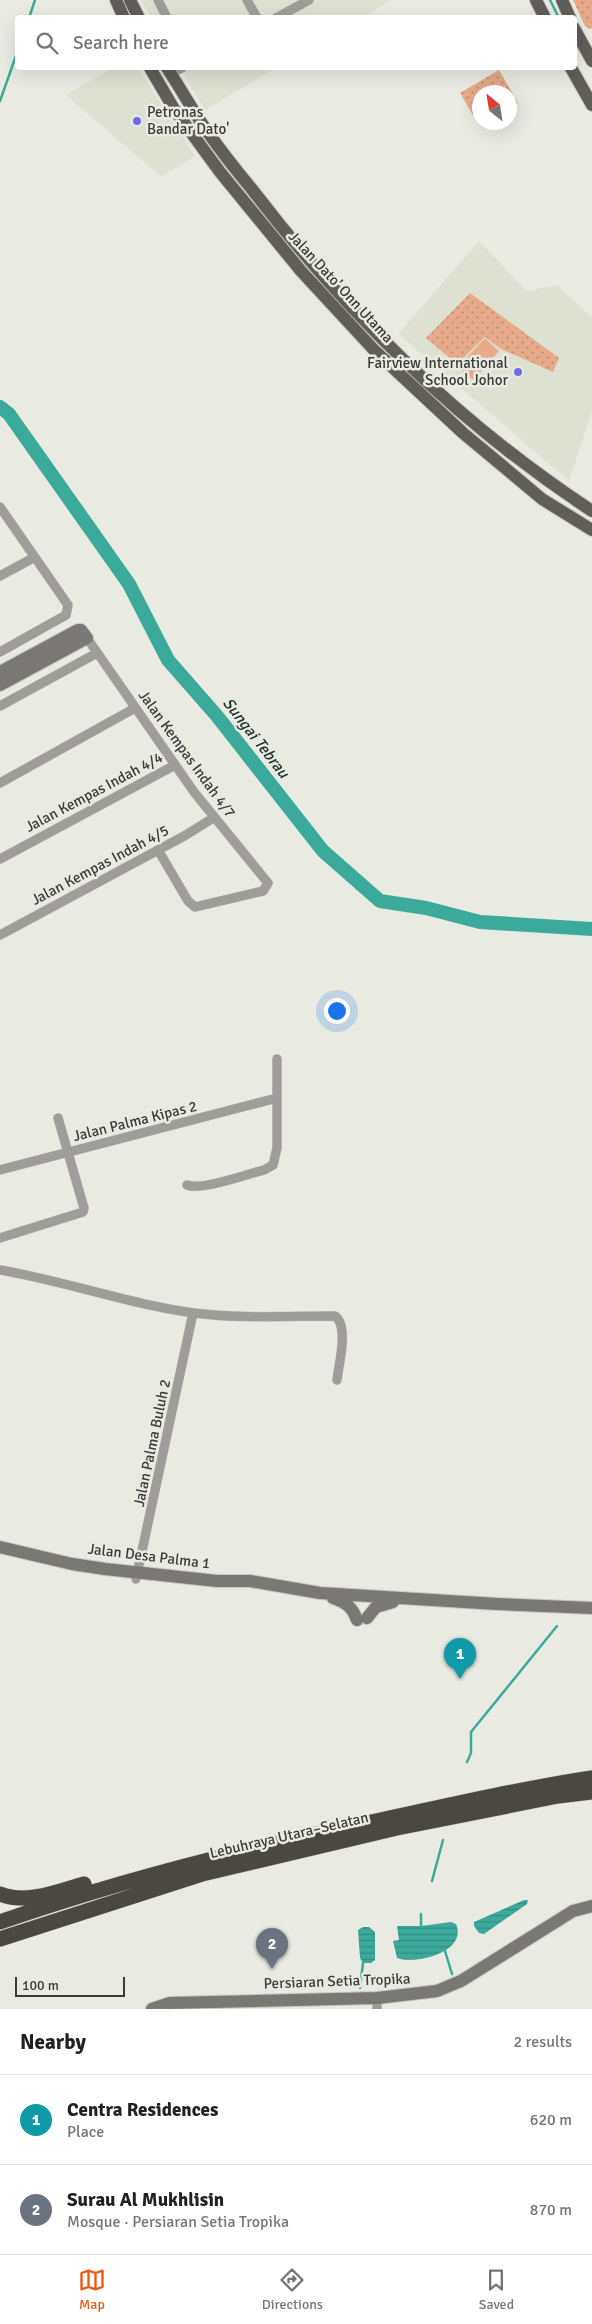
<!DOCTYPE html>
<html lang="en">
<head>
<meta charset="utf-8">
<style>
  :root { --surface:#fff; --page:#f2f2f2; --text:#202124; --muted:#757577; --line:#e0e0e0; --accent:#ea580c }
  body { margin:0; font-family:Signika,sans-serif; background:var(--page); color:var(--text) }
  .compass { position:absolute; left:472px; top:85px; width:45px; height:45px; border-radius:50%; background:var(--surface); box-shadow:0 5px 20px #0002; rotate:330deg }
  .scale { position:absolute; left:15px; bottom:12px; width:110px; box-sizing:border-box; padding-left:5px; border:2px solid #3b3c39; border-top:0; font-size:14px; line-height:18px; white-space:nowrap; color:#3b3c39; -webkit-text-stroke:4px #e9ebe3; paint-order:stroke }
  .you { position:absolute; left:336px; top:1010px; width:18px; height:18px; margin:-12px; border:4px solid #fff; border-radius:50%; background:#1a73e8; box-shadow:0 0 0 8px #1a73e833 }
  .badge { display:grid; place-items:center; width:32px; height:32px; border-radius:50%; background:var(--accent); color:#fff; font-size:16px; font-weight:700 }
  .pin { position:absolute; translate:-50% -41px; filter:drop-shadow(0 1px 2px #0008) }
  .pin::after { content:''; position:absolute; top:26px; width:18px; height:15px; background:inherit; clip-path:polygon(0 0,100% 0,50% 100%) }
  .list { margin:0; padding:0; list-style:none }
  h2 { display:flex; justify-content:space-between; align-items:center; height:65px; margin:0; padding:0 20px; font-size:21px }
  h2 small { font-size:16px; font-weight:400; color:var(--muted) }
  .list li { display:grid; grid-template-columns:32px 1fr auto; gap:15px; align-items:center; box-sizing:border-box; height:90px; padding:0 20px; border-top:1px solid var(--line) }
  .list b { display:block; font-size:19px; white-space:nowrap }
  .list p { margin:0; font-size:16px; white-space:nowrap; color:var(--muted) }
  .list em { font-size:16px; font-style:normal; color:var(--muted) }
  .icon { flex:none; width:28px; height:28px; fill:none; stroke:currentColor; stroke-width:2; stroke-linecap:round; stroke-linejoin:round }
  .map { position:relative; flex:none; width:592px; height:2009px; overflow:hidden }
  .search { position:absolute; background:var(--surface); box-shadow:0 5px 20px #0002; left:15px; right:15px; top:15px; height:55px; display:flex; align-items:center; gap:12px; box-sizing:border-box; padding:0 18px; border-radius:5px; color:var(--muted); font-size:19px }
  .sheet { height:245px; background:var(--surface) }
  nav { display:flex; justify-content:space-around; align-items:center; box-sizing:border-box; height:70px; border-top:1px solid var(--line); background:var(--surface); font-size:14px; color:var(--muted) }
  nav a { display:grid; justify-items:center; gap:2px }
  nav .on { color:var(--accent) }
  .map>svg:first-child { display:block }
  .built { fill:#dee1d2 }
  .grass { fill:url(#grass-dots) }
  .pitch { fill:#e7ab89 }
  .water { fill:url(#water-rules) }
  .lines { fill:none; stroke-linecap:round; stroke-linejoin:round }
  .stream { stroke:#3baa9b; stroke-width:2.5 }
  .river { stroke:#3baa9b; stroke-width:14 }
  .street-casing { stroke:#c6c8c1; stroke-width:10 }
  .secondary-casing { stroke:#c6c8c1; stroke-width:14 }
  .primary-casing { stroke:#c6c8c1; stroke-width:14 }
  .highway-casing { stroke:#c6c8c1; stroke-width:16 }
  .street { stroke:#9f9d9a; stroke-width:9 }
  .secondary { stroke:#7a7874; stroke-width:12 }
  .primary { stroke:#615e59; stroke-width:12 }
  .highway { stroke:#4b4842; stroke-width:15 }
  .poi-dot { fill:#716be5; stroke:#e9ebe3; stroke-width:2 }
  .labels { text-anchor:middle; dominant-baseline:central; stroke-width:5; stroke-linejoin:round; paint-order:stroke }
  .poi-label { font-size:15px; fill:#3b3c39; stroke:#e9ebe3; text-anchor:start }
  .street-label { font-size:15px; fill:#3b3c39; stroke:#e9ebe3 }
  .water-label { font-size:16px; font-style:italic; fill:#19312d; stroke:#e9ebe3 }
</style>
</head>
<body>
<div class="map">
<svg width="592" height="2009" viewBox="0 0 592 2009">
  <defs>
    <pattern id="grass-dots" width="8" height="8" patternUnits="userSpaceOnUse" patternTransform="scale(1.25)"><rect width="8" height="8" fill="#e7ab89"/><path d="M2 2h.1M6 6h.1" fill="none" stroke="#bc8c71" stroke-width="1.8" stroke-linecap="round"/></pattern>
    <pattern id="water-rules" width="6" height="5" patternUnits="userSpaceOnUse" patternTransform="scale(1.25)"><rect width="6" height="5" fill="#3baa9b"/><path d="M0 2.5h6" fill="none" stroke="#338c7f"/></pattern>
  </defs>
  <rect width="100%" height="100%" fill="#e9ebe3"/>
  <path class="built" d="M141 0H391L360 18 151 17Z
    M112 68H138L195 156 161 177 66 95Z
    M180 68H276L205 110Z
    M479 241 527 291 557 285 592 317V411L569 481 398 334Z"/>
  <path class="grass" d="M573 0H592V28L590 29 585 26Z
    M499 70 518 103 510 108V92H480L479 118 474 117 460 93Z
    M470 293 559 358 553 372 501 349 485 337 457 364 426 338Z"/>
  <path class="pitch" d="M485 338 499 351 473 380 458 367Z"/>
  <path class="water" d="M524 1900H528L527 1904 484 1934 479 1933 474 1926V1922Z
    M451 1922 456 1924C468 1952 416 1965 397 1958L393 1941 399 1940 397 1926H421Z
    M363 1927H369L375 1932V1960L371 1963H363L360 1958 358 1930Z"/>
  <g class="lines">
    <path class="stream" d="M550 0 559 18
      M29 18 35 0
      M0 101 18 50
      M467 1762 471 1753V1732L557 1626
      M432 1881 443 1840
      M421 1926V1914
      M445 1951 452 1974
      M360 1988 363 1963"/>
    <path class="river" d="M0 407 9 414 129 584 168 660 217 716 323 851 380 901 426 908 480 922 592 929"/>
    <g class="street-casing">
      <path id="street" d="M158 0 167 18
        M247 0 257 18
        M276 18 309 0
        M171 73 182 68
        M0 507 68 605 66 615 0 652
        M0 576 33 558
        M87 638 194 792 268 883 263 891 195 907 188 901 158 850
        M0 706 97 653
        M0 783 135 708
        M0 859 175 765
        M0 935 186 835 213 818
        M0 1170 277 1098
        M187 1185C202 1191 247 1174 264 1170L273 1165 277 1148V1059
        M0 1238 83 1212 84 1208 58 1118
        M0 1270C65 1281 128 1304 194 1313 240 1319 288 1316 335 1316 349 1326 339 1363 337 1380
        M136 1579 193 1313
        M377 2009V1998"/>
    </g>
    <g class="secondary-casing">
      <path id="secondary" d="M0 672 78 630H81L87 638 0 685
        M0 1547 72 1564 105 1569 217 1581H250L320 1593 497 1604 592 1608
        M333 1598C346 1603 352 1606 357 1620
        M367 1618 376 1607 393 1602
        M152 2009 170 2003 377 1998 437 1991 461 1981 573 1911 592 1906"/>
    </g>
    <g class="primary-casing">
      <path id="primary" d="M116 0 124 18
        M130 0 139 18
        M536 0 545 18
        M562 0 570 18
        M574 28 592 61
        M150 68 174 109 220 172 301 271 375 351 463 433 511 473 542 499 592 530
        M167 68C181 89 193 111 207 131 221 151 236 170 251 188 348 315 458 423 592 511
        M571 68 592 105"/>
    </g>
    <g class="highway-casing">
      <path id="highway" d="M0 1894C26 1905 59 1891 84 1884
        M0 1922C117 1881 237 1851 358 1825 436 1808 513 1790 592 1778
        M0 1939 202 1874 397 1828 558 1796 592 1792"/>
    </g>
    <use href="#street" class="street"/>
    <use href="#secondary" class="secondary"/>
    <use href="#primary" class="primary"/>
    <use href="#highway" class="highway"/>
  </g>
  <g class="poi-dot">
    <circle cx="137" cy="121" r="5"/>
    <circle cx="518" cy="372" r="5"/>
  </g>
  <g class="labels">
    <g class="poi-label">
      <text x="147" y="112">Petronas<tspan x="147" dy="17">Bandar Dato'</tspan></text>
      <text x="508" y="363" text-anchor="end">Fairview International<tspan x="508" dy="17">School Johor</tspan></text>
    </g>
    <g class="street-label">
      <text transform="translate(341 287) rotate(47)">Jalan Dato' Onn Utama</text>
      <text transform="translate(187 754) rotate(54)">Jalan Kempas Indah 4/7</text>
      <text transform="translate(94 792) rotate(-28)">Jalan Kempas Indah 4/4</text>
      <text transform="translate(100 865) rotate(-28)">Jalan Kempas Indah 4/5</text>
      <text transform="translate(135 1121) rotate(-14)">Jalan Palma Kipas 2</text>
      <text transform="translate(152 1443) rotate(-78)">Jalan Palma Buluh 2</text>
      <text transform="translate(149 1556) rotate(7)">Jalan Desa Palma 1</text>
      <text transform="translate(289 1835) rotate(-13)">Lebuhraya Utara–Selatan</text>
      <text transform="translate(337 1981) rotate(-2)">Persiaran Setia Tropika</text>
    </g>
    <g class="water-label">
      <text transform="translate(256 738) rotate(52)">Sungai Tebrau</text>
    </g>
  </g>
</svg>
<svg class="compass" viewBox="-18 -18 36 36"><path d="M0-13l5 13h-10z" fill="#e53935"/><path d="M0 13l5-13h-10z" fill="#757577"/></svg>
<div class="scale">100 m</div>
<div class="you"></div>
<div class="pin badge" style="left:460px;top:1679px;background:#0f9aa8">1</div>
<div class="pin badge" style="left:272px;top:1969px;background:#6b7280">2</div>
<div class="search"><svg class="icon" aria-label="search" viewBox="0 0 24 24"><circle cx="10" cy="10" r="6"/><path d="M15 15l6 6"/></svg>Search here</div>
</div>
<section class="sheet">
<h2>Nearby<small>2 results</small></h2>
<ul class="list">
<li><span class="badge" style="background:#0f9aa8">1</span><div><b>Centra Residences</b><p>Place</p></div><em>620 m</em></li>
<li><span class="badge" style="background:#6b7280">2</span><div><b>Surau Al Mukhlisin</b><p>Mosque · Persiaran Setia Tropika</p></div><em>870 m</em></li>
</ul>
</section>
<nav>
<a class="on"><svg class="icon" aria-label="map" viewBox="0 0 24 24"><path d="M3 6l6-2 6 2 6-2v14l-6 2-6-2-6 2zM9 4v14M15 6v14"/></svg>Map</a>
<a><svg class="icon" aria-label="directions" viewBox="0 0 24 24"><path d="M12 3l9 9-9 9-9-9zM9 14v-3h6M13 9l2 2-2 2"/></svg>Directions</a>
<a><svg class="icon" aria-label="saved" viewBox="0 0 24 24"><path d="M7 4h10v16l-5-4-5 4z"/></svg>Saved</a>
</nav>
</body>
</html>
